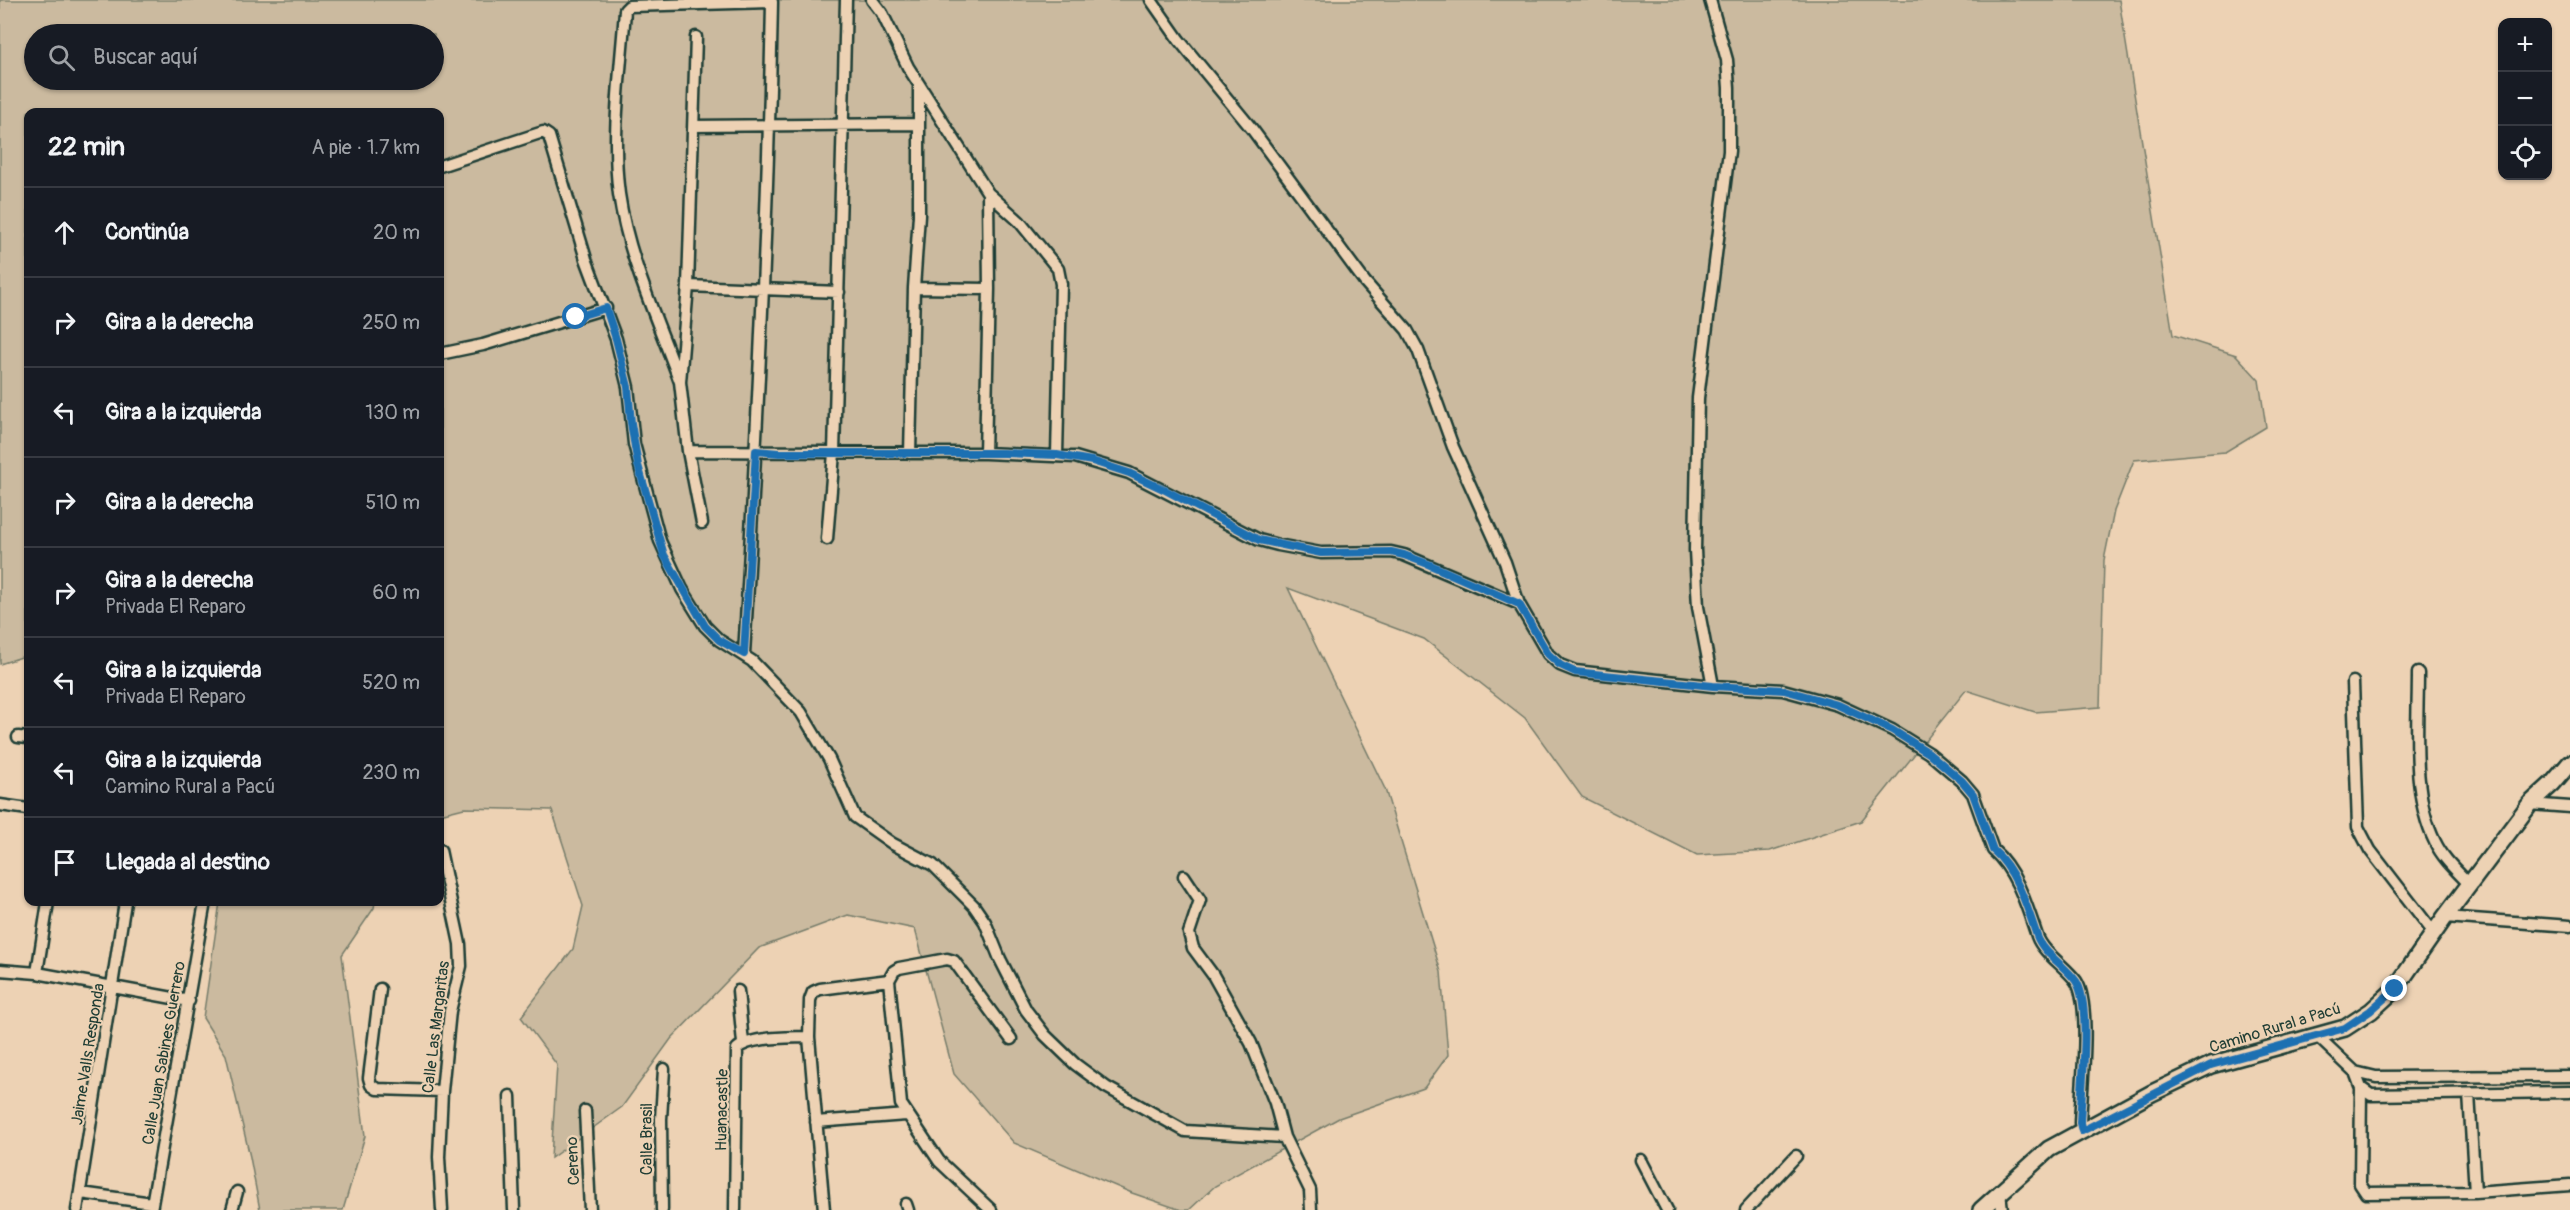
<!DOCTYPE html>
<html lang="es">
<head>
<meta charset="utf-8">
<style>
  :root { --surface:#171b24; --page:#242831; --text:#f1f3f6; --muted:#9ea1a6; --line:#363941 }
  body { margin:0; font-family:Pangolin,sans-serif; background:var(--page); color:var(--text) }
  .controls { position:absolute; right:18px; top:18px; display:grid; overflow:hidden; border-radius:12px; box-shadow:0 2px 4px #0004 }
  .controls button { width:54px; height:54px; display:grid; place-items:center; padding:0; border:0; border-bottom:2px solid var(--line); background:var(--surface); color:var(--text); font:30px sans-serif }
  .stop { position:absolute; width:18px; height:18px; margin:-14px; border:4px solid #1f6fb2; border-radius:50%; background:#fff }
  .stop.end { background:#1f6fb2; border-color:#fff; box-shadow:0 2px 6px #0008 }
  .list { margin:0; padding:0; list-style:none }
  h2 { display:flex; justify-content:space-between; align-items:center; height:78px; margin:0; padding:0 24px; font-size:26px }
  h2 small { font-size:20px; font-weight:400; color:var(--muted) }
  .list li { display:grid; grid-template-columns:39px 1fr auto; gap:18px; align-items:center; box-sizing:border-box; height:90px; padding:0 24px; border-top:2px solid var(--line) }
  .list b { display:block; font-size:22px; white-space:nowrap }
  .list p { margin:0; font-size:20px; white-space:nowrap; color:var(--muted) }
  .list em { font-size:20px; font-style:normal; color:var(--muted) }
  .icon { flex:none; width:33px; height:33px; fill:none; stroke:currentColor; stroke-width:2; stroke-linecap:round; stroke-linejoin:round }
  .map { position:relative; flex:none; width:2570px; height:1210px; overflow:hidden }
  .search { position:absolute; background:var(--surface); box-shadow:0 2px 4px #0004; left:24px; top:24px; width:420px; height:66px; display:flex; align-items:center; gap:15px; box-sizing:border-box; padding:0 21px; border-radius:33px; color:var(--muted); font-size:22px }
  .panel { position:absolute; background:var(--surface); box-shadow:0 2px 4px #0004; left:24px; top:108px; width:420px; height:798px; border-radius:12px }
  .map>svg:first-child { display:block }
  .green { fill:#cbba9f; stroke:#757c6a; stroke-width:1.5; fill-rule:evenodd }
  .lines { fill:none; stroke-linecap:round; stroke-linejoin:round }
  .street-casing { stroke:#1f3d34; stroke-width:15 }
  .secondary-casing { stroke:#1f3d34; stroke-width:20 }
  .street { stroke:#edd2b4; stroke-width:10 }
  .secondary { stroke:#edd2b4; stroke-width:15 }
  .route { stroke:#1f6fb2; stroke-width:8 }
  .labels { text-anchor:middle; dominant-baseline:central; stroke-width:4.5; stroke-linejoin:round; paint-order:stroke }
  .street-label { font-size:16px; fill:#1f3d34; stroke:#edd2b4 }
</style>
</head>
<body>
<div class="map">
<svg width="2570" height="1210" viewBox="0 0 2570 1210">
  <rect width="100%" height="100%" fill="#edd2b4"/>
  <filter id="ink" filterUnits="userSpaceOnUse"><feTurbulence type="fractalNoise" baseFrequency=".0167" numOctaves="2"/><feDisplacementMap in="SourceGraphic" scale="12" xChannelSelector="R" yChannelSelector="G"/><feConvolveMatrix kernelMatrix="1 2 1 2 8 2 1 2 1" color-interpolation-filters="sRGB"/></filter>
  <g filter="url(#ink)">
    <path class="green" d="M0 0H2119L2173 335 2236 355 2259 380 2266 427 2225 452 2134 460 2114 511 2104 560 2100 707 2035 712 1966 690 1861 821 1770 851 1697 855 1582 797 1525 718 1424 639 1288 588 1385 789 1441 972 1448 1055 1424 1088 1339 1118 1215 1186 1189 1210H1181L1132 1193 1014 1143 954 1074 915 929 848 915 759 948 671 1039 622 1107 551 1158 557 1065 521 1017 573 949 583 906 552 810 464 808 440 814V112H28V655L0 664ZM34 34H434V80H34Z
      M220 902H375L374 908 342 955 365 1136 343 1210H260L250 1157 226 1055 203 1018Z"/>
    <g class="lines">
      <g class="street-casing">
        <path id="street" d="M872 0 882 13 908 67 988 193 1019 221 1058 269 1061 284 1057 455
          M1151 0 1179 40 1252 129 1365 282 1407 330 1418 350 1453 447 1505 562 1519 604 1548 654 1560 665 1575 671 1713 686 1783 690 1838 705 1892 730 1929 753 1962 781 1973 794 1993 850C2017 871 2027 907 2037 936 2043 953 2065 966 2076 981 2092 1005 2081 1091 2080 1123L2082 1131
          M1710 0 1727 60 1729 88V151L1698 398 1695 550 1698 607 1713 686
          M696 37 688 286 680 382 688 451 702 523
          M694 126 917 124
          M440 166 543 132 549 136 586 259 616 339 628 387 634 444 660 541 682 589 705 626 719 640 752 661 801 712 829 759 855 817 893 844 933 865 974 906 985 922 1000 959 1026 1010 1045 1035 1075 1064 1106 1087 1185 1131 1284 1137
          M688 286 839 292
          M914 288 989 289
          M440 354 483 345 606 308
          M680 382C658 321 628 258 619 194 611 134 621 70 625 10L629 6 772 2C768 219 757 437 744 654
          M688 451 985 453 1075 457 1129 473 1259 540 1278 545 1321 553 1391 552 1404 555 1519 604
          M910 453 914 288 919 215V85
          M985 453 989 289 988 193
          M827 539 834 453 846 0
          M2418 673C2418 727 2411 794 2435 842 2443 859 2458 872 2470 885
          M2353 682 2358 827 2370 850 2434 933
          M18 737 28 738
          M2530 804 2570 807
          M0 805 28 809
          M440 850 460 944 461 966 450 1011 442 1091 439 1157 442 1210
          M1184 876 1200 900 1189 933 1193 948 1213 975 1251 1043 1275 1103 1284 1137 1310 1190 1311 1210
          M2445 917 2570 926
          M0 970 37 973 189 1001
          M37 973 48 902
          M380 989 369 1078 371 1085 377 1089 442 1091
          M738 991 743 1043
          M2317 1036 2355 1072 2361 1088 2371 1095 2570 1092
          M2355 1072 2376 1077 2570 1076
          M2361 1088 2360 1184 2366 1193 2475 1192 2570 1185
          M2469 1094 2475 1192
          M510 1096 514 1210
          M585 1111 590 1210
          M816 1122 906 1115
          M1641 1160 1667 1210
          M2000 1192 2002 1210
          M81 1193 152 1203
          M906 1204 908 1210
          M77 1210 125 902
          M151 1210 205 902
          M232 1210 237 1192
          M662 1210 661 1119 664 1069
          M735 1210 737 1049C749 1036 790 1038 809 1037
          M824 1210 809 1037 810 1000 813 992 820 989 889 980
          M991 1210 939 1161 901 1104 889 980 894 971 899 968 947 959 954 961 1011 1039
          M1746 1210 1796 1156"/>
      </g>
      <g class="secondary-casing">
        <path id="secondary" d="M1981 1210 2049 1149 2152 1093 2211 1065 2345 1028 2371 1011 2395 989 2445 917 2530 804 2553 783 2570 763"/>
      </g>
      <use href="#street" class="street"/>
      <use href="#secondary" class="secondary"/>
    </g>
  </g>
  <g class="lines" filter="url(#ink)">
    <path class="route" d="M576 317 606 308 616 339 628 387 631 423 638 465 664 555 705 626 719 640 744 654 756 451 779 453H1004L1057 455 1092 461 1129 473 1167 491 1259 540 1321 553 1391 552 1404 555 1428 564 1519 604 1548 654 1560 665 1575 672 1713 686 1784 690 1838 705 1892 730 1929 753 1962 781 1973 794 1993 850C2017 871 2027 907 2037 936 2043 953 2065 966 2076 981 2092 1005 2081 1091 2080 1123L2082 1131 2211 1065 2345 1028 2370 1011 2395 989"/>
  </g>
  <g class="labels">
    <g class="street-label">
      <text transform="translate(436 1027) rotate(-83)">Calle Las Margaritas</text>
      <text transform="translate(2275 1028) rotate(-17)">Camino Rural a Pacú</text>
      <text transform="translate(164 1053) rotate(-80)">Calle Juan Sabines Guerrero</text>
      <text transform="translate(88 1054) rotate(-81)">Jaime Valls Responda</text>
      <text transform="translate(722 1110) rotate(-89)">Huanacastle</text>
      <text transform="translate(647 1139) rotate(-90)">Calle Brasil</text>
      <text transform="translate(573 1161) rotate(-93)">Cereno</text>
    </g>
  </g>
</svg>
<div class="controls">
<button>+</button>
<button>−</button>
<button><svg class="icon" aria-label="locate" viewBox="0 0 24 24"><circle cx="12" cy="12" r="6"/><path d="M12 2v4M12 18v4M2 12h4M18 12h4"/></svg></button>
</div>
<div class="stop" style="left:576px;top:317px"></div>
<div class="stop end" style="left:2395px;top:989px"></div>
<div class="search"><svg class="icon" aria-label="search" viewBox="0 0 24 24"><circle cx="10" cy="10" r="6"/><path d="M15 15l6 6"/></svg>Buscar aquí</div>
<section class="panel">
<h2>22 min<small>A pie · 1.7 km</small></h2>
<ul class="list">
<li><svg class="icon" aria-label="ahead" viewBox="0 0 24 24"><path d="M12 20V5M6 11l6-6 6 6"/></svg><div><b>Continúa</b></div><em>20 m</em></li>
<li><svg class="icon" aria-label="right" viewBox="0 0 24 24"><path d="M7 20v-9h11M14 6l5 5-5 5"/></svg><div><b>Gira a la derecha</b></div><em>250 m</em></li>
<li><svg class="icon" aria-label="left" viewBox="0 0 24 24"><path d="M17 20v-9H6M10 6l-5 5 5 5"/></svg><div><b>Gira a la izquierda</b></div><em>130 m</em></li>
<li><svg class="icon" aria-label="right" viewBox="0 0 24 24"><path d="M7 20v-9h11M14 6l5 5-5 5"/></svg><div><b>Gira a la derecha</b></div><em>510 m</em></li>
<li><svg class="icon" aria-label="right" viewBox="0 0 24 24"><path d="M7 20v-9h11M14 6l5 5-5 5"/></svg><div><b>Gira a la derecha</b><p>Privada El Reparo</p></div><em>60 m</em></li>
<li><svg class="icon" aria-label="left" viewBox="0 0 24 24"><path d="M17 20v-9H6M10 6l-5 5 5 5"/></svg><div><b>Gira a la izquierda</b><p>Privada El Reparo</p></div><em>520 m</em></li>
<li><svg class="icon" aria-label="left" viewBox="0 0 24 24"><path d="M17 20v-9H6M10 6l-5 5 5 5"/></svg><div><b>Gira a la izquierda</b><p>Camino Rural a Pacú</p></div><em>230 m</em></li>
<li><svg class="icon" aria-label="arrive" viewBox="0 0 24 24"><path d="M6 21V4h12l-3 4 3 4H6"/></svg><div><b>Llegada al destino</b></div></li>
</ul>
</section>
</div>
</body>
</html>
